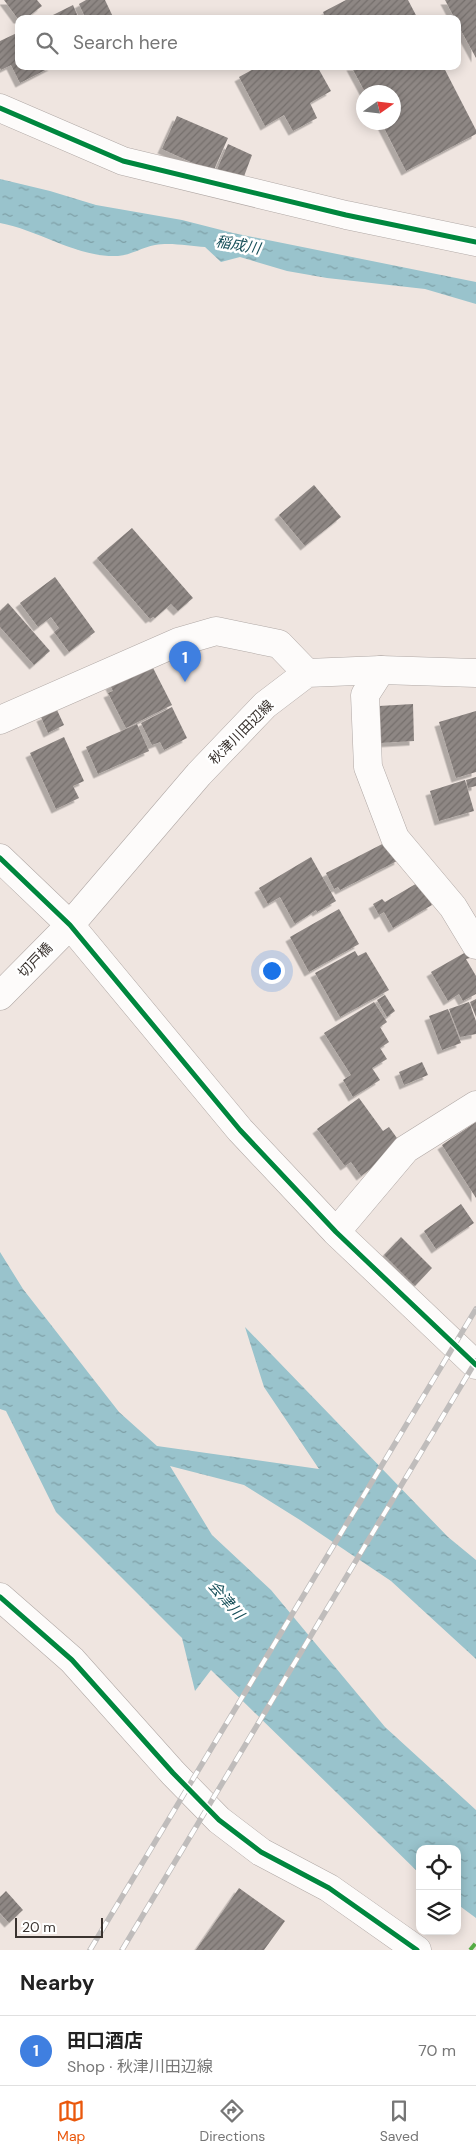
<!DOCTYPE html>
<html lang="en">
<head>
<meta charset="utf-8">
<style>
  :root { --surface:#fff; --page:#f6f6f6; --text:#222; --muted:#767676; --line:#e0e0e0; --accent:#ea580c }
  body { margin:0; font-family:"DM Sans","Noto Sans JP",sans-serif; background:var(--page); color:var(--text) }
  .controls { position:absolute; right:15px; bottom:15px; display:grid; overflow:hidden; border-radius:10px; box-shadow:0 2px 12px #0003 }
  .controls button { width:45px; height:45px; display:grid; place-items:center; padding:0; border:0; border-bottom:1px solid var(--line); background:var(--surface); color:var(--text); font:25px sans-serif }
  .compass { position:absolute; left:356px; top:85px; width:45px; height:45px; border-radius:50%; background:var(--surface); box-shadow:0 2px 12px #0003; rotate:76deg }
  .scale { position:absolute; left:15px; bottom:12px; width:88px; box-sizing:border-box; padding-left:5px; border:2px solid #3a332f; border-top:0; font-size:14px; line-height:18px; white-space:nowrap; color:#3a332f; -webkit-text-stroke:4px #fff; paint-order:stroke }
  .you { position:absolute; left:271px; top:970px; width:18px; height:18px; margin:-12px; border:4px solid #fff; border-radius:50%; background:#1a73e8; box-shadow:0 0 0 8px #1a73e833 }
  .badge { display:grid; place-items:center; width:32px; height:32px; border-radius:50%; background:var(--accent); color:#fff; font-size:16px; font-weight:700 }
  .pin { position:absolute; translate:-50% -41px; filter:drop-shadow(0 1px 2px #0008) }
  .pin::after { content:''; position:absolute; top:26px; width:18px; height:15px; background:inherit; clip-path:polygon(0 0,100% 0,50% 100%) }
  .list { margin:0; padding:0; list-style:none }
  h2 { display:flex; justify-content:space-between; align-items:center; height:65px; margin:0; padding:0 20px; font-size:21px }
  h2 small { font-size:16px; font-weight:400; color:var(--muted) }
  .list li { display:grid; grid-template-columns:32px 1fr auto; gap:15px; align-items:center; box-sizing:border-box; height:70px; padding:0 20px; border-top:1px solid var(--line) }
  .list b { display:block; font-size:19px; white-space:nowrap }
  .list p { margin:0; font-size:16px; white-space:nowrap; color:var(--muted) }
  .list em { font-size:16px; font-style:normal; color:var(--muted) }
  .icon { flex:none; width:28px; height:28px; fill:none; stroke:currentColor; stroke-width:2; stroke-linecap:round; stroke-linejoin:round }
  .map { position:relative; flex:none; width:476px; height:1950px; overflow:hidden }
  .search { position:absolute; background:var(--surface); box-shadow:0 2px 12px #0003; left:15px; right:15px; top:15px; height:55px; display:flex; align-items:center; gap:12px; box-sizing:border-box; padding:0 18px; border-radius:10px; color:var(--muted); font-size:19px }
  .sheet { height:135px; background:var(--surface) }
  nav { display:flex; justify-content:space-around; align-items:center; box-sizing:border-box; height:70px; border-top:1px solid var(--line); background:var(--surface); font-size:14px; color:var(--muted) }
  nav a { display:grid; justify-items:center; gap:2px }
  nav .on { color:var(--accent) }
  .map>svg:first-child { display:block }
  .water { fill:url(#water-ripples) }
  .building { fill:url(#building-hatch); filter:url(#shadow) }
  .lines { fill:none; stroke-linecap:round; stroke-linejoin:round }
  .minor-casing { stroke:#b0a8a5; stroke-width:29 }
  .major-casing { stroke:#b0a8a5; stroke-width:29 }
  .minor { stroke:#fdfbfa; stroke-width:28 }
  .major { stroke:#fdfbfa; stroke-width:28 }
  .rail-casing { stroke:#bfbcbb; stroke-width:5.5 }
  .rail { stroke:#fff; stroke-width:4; stroke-dasharray:11; stroke-linecap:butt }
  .quiet { stroke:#55ac45; stroke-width:4; stroke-dasharray:8 4; stroke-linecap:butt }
  .cycleway-casing { stroke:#fff; stroke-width:8 }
  .cycleway { stroke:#00873e; stroke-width:5 }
  .labels { text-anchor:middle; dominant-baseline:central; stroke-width:5; stroke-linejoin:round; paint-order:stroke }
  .street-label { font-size:14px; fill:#3a332f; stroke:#fff }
  .water-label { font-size:15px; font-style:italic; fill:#164f59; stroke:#fff }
</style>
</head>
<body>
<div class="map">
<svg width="476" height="1950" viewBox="0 0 476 1950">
  <defs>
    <pattern id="water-ripples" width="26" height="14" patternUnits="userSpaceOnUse" patternTransform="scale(1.25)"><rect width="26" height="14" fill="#99c3cc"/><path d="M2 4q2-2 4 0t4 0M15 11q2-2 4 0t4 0" fill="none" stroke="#7e9fa6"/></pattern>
    <pattern id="building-hatch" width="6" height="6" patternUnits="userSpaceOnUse" patternTransform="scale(1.25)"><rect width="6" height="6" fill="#8e8784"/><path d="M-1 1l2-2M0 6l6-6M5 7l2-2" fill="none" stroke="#756f6c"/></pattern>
    <filter id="shadow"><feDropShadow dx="-4.5" dy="4.5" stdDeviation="0" flood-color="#0004"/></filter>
  </defs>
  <rect width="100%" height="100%" fill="#efe5e0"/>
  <path class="water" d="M0 179 50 191 96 205 182 220 233 233 476 282V304L425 289 327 278 287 271 240 257 221 262 205 247C190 246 170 242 155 245 143 247 131 255 118 256 77 258 39 230 0 223Z
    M0 1252 23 1289 119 1412 157 1446 319 1469 264 1387 245 1327 448 1537 476 1560V1659L391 1581 300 1520 244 1485 170 1466 212 1535 271 1590 385 1727 476 1810V1918L457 1904V1849H420V1874L211 1670 195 1691 182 1638 56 1512 6 1411 0 1409Z"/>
  <path class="building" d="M4 0H37L42 6 25 19H18Z
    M86 0H105L114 19H86L79 4Z
    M346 0H408L418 19H326L323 12Z
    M445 0H476V58L457 23V19H455Z
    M73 5 79 19H45Z
    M19 32V66H53L20 83 11 65 1 70 0 68V41Z
    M259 66H317L331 91 310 103 317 118 293 131 284 115 265 126 239 77Z
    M351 66H443L476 130V134L406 171 381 122H394V92H365Z
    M177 116 228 138 213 172 162 149Z
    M228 144 252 155 243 179 216 172Z
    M314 485 341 517 305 546 279 515Z
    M132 528 193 598 178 611 171 604 155 618 153 617 150 619 97 558Z
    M55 577 95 632 69 652 54 632 59 628 51 617 38 627 20 603Z
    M8 603 50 651 34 665 0 627V611Z
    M151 664 172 705 126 728 108 693 113 691 110 685Z
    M413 704 414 741 380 743 379 706Z
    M172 707 187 738 164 750 160 742 152 745 141 723Z
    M57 710 64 725 48 733 41 717Z
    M476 711V772L456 778 439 722Z
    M137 724 149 751 98 774 86 747Z
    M64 737 84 781 73 786 79 798 56 809 30 753Z
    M476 777V786L468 788 466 780Z
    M465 780 474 811 439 821 430 791Z
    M390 840 399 860 340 890 338 887 334 889 326 873Z
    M311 857 336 901 317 912 316 910 295 924 280 897 268 904 259 888Z
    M419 882 432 905 393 928 384 912 379 915 373 904 382 899 385 902Z
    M339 909 359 944 309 972 290 937Z
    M355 951 358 956 366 952 389 990 340 1017 315 973Z
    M466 952 470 958 466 959 476 976V994L463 1001 459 994 448 1001 431 972Z
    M385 995 395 1011 387 1017 377 1000Z
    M476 999V1017L470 1002Z
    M374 1002 387 1022 380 1027 389 1042 380 1048 387 1059 372 1068 380 1080 353 1097 343 1080 351 1075 324 1033Z
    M469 1002 476 1021V1034L460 1037 449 1009Z
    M448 1009 461 1043 442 1050 429 1016Z
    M422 1062 428 1075 404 1085 399 1072Z
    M359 1098 383 1131 389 1127 402 1145 361 1176 351 1162 345 1166 317 1129Z
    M476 1122V1198L442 1145Z
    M461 1204 474 1223 436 1249 424 1231Z
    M401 1237 432 1268 415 1286 384 1255Z
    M239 1888 285 1921 264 1950H196Z
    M6 1891 23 1910 9 1923 0 1913V1897Z"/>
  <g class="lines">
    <g class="minor-casing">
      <path id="minor" d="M0 108 123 161 346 215 476 242
        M381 670 365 695 368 767 395 838 453 907 476 945
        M0 720 178 642 216 631 279 644 307 673
        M0 858 70 925 240 1130 336 1232 476 1365
        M336 1232 406 1149 476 1105
        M0 1597 72 1660 173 1773 219 1820 261 1852 329 1888 417 1950"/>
    </g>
    <g class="major-casing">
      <path id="major" d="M0 996 70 925 199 774 265 705 307 673 381 670 476 673"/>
    </g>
    <use href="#minor" class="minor"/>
    <use href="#major" class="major"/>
    <g class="rail-casing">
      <path id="rail" d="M90 1950 476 1309
        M122 1950 476 1361"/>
    </g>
    <use href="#rail" class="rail"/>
    <path class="quiet" d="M470 1950 476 1943"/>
    <g class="cycleway-casing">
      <path id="cycleway" d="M0 108 123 161 346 215 476 242
        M0 858 70 925 240 1130 336 1232 476 1365
        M0 1597 72 1660 173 1773 219 1820 261 1852 329 1888 417 1950"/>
    </g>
    <use href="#cycleway" class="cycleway"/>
  </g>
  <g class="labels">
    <g class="street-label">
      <text transform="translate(241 732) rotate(-45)">秋津川田辺線</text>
      <text transform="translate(35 960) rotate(-46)">切戸橋</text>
    </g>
    <g class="water-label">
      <text transform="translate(238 245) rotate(10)">稲成川</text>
      <text transform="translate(226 1600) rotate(49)">会津川</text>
    </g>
  </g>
</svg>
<div class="controls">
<button><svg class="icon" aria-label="locate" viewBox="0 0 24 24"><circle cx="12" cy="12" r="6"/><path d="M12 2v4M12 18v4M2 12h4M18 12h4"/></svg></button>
<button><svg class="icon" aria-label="layers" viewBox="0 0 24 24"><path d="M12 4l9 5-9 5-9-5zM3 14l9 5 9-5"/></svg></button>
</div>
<svg class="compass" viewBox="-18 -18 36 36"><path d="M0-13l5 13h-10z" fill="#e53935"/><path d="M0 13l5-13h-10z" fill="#767676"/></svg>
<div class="scale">20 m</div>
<div class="you"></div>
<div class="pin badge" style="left:185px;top:682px;background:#3f7fe0">1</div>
<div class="search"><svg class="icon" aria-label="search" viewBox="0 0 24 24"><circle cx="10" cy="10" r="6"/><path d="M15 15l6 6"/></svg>Search here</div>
</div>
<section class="sheet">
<h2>Nearby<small></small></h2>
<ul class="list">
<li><span class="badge" style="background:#3f7fe0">1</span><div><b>田口酒店</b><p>Shop · 秋津川田辺線</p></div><em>70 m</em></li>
</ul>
</section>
<nav>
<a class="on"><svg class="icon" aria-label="map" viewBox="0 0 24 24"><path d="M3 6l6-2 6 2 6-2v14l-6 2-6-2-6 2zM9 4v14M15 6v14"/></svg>Map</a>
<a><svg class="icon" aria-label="directions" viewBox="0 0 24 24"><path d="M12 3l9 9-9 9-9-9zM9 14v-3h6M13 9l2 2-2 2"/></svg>Directions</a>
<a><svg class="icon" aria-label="saved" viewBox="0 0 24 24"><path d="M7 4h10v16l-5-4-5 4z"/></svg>Saved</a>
</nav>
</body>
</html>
